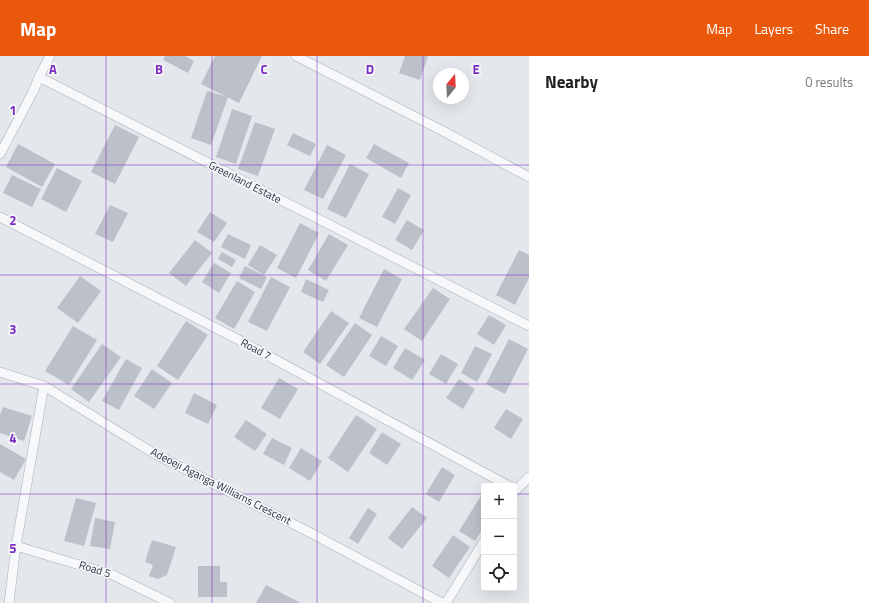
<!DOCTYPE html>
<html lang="en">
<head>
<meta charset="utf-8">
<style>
  :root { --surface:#fff; --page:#f2f2f2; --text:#222; --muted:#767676; --line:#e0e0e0; --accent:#ea580c }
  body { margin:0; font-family:"Titillium Web",sans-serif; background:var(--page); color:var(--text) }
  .controls { position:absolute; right:12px; bottom:12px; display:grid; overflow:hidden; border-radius:4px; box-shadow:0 4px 16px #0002 }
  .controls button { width:36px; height:36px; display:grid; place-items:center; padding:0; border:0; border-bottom:1px solid var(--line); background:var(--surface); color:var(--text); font:20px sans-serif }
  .compass { position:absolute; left:433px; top:12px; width:36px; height:36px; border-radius:50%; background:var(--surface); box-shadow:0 4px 16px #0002; rotate:18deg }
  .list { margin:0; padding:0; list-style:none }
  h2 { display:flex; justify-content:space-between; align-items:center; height:52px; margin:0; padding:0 16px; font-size:17px }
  h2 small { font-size:13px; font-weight:400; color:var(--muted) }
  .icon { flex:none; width:22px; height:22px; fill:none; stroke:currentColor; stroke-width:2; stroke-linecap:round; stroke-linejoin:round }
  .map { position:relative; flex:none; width:529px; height:547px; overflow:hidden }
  header { display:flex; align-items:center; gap:24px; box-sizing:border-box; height:56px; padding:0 20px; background:var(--accent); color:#fff }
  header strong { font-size:19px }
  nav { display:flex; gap:22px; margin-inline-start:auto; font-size:14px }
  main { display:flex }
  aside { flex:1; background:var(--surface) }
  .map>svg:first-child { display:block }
  .building { fill:#bbc0ca }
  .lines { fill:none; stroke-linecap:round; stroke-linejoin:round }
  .minor-casing { stroke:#a9aeb7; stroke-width:10 }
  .minor { stroke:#f7f8fa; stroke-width:9 }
  .grid { fill:none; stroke:#7b2cbf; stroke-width:1; stroke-opacity:0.55 }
  .labels { text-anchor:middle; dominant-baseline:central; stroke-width:3.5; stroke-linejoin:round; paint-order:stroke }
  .street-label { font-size:11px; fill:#2b3445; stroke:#f4f6f9 }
  .grid-label { font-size:13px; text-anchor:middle; font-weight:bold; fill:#7b2cbf; stroke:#f4f6f9; stroke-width:3.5; stroke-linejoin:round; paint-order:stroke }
</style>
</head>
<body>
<header>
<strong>Map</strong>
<nav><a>Map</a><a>Layers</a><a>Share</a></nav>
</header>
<main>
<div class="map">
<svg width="529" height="547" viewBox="0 0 529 547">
  <rect width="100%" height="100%" fill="#e4e7ec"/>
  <path class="building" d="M165 0H185L194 5 188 17 163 4Z
    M215 0H262L239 47 201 28Z
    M405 0H428L420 24 399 17Z
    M207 35 228 41 211 89 191 82Z
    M232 53 252 60 236 108 216 101Z
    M255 66 275 73 258 120 238 113Z
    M115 69 139 81 115 128 91 116Z
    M293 77 316 88 310 100 287 89Z
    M18 88 55 108 42 131 6 111Z
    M374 88 409 107 401 122 366 102Z
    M327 89 346 99 323 143 304 134Z
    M350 108 369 118 346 162 327 153Z
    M57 112 82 125 66 156 41 143Z
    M12 119 41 133 32 151 3 137Z
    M398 132 411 139 395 168 382 161Z
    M110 149 128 157 113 186 95 178Z
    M210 156 227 167 214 186 197 176Z
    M407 164 424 174 412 194 395 184Z
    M300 167 319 177 296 222 277 212Z
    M228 178 251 189 245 203 221 191Z
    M329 178 348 189 326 225 308 214Z
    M195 184 212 197 186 230 169 217Z
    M260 189 277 199 264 219 248 209Z
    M519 194 529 199V222L515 249 496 239Z
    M222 196 236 204 232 211 218 203Z
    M214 207 231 217 219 237 202 226Z
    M245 210 267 221 261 233 239 222Z
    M384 213 402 223 377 271 359 262Z
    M80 220 101 235 78 267 57 252Z
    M271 221 290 231 267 275 248 266Z
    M306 223 329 234 323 246 301 236Z
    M237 225 255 236 234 273 215 262Z
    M433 232 450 243 422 285 404 273Z
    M331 255 349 267 320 308 303 296Z
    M489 259 506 269 494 289 477 278Z
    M186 265 208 279 178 324 157 310Z
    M355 267 372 279 344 321 326 309Z
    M73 270 97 284 69 329 45 315Z
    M381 280 398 290 386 310 369 300Z
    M509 283 528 293 505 338 486 328Z
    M102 288 121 301 89 346 71 333Z
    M475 290 492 298 477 326 461 317Z
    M405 292 425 304 412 324 393 312Z
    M441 298 458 308 446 328 429 318Z
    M126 303 142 312 119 354 102 345Z
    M152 313 172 327 154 353 134 340Z
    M279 322 298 333 280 363 261 352Z
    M459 323 475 333 463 353 446 342Z
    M194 337 217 349 208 368 185 357Z
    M3 351 32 360 24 385 0 377V359Z
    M506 353 523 363 511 383 494 372Z
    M356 359 377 373 348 416 328 402Z
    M246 364 267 378 255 395 234 381Z
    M382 376 401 388 387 409 369 397Z
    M272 382 292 392 284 409 263 398Z
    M0 388 26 403 14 424 0 416Z
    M301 392 322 405 310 425 289 412Z
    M442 411 455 419 439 446 426 438Z
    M484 435V471L475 485 459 475Z
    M76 442 96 447 84 490 64 485Z
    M412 451 427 462 402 493 388 482Z
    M368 452 377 458 358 488 349 482Z
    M95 462 115 466 110 493 90 490Z
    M453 479 470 491 449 522 432 510Z
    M152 484 176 491 167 519 158 523 149 520 153 509 145 506Z
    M198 510H220V526H227V541H198Z
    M266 529 301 547H256Z"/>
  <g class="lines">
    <g class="minor-casing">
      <path id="minor" d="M296 0 441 74 529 121
        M39 21 50 0
        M0 98 33 36 39 21 529 270
        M0 161 241 285 509 430
        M0 316 44 330 155 398 309 476 442 547
        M514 437 516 434 529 421
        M16 490 113 519 170 547
        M9 547 16 490 44 330
        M446 547 484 485"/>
    </g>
    <use href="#minor" class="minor"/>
  </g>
  <path class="grid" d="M106 0V547M212 0V547M317 0V547M423 0V547M0 109H529M0 219H529M0 328H529M0 438H484M514 438H529"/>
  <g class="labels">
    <g class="street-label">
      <text transform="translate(245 126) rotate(27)">Greenland Estate</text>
      <text transform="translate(256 293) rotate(28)">Road 7</text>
      <text transform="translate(221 430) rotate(27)">Adeoeji Aganga Williams Crescent</text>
      <text transform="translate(95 513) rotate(17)">Road 5</text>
    </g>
  </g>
  <g class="grid-label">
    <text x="53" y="18">A</text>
    <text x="159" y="18">B</text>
    <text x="264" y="18">C</text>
    <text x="370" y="18">D</text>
    <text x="476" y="18">E</text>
    <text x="13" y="59">1</text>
    <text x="13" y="169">2</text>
    <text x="13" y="278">3</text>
    <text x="13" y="387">4</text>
    <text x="13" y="497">5</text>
  </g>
</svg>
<div class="controls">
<button>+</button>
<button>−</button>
<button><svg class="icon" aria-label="locate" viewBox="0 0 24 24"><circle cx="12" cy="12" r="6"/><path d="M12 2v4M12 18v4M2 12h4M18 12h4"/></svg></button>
</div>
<svg class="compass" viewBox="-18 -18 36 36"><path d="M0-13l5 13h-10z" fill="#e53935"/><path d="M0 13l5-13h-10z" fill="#767676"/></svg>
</div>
<aside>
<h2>Nearby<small>0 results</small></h2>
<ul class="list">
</ul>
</aside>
</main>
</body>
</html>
